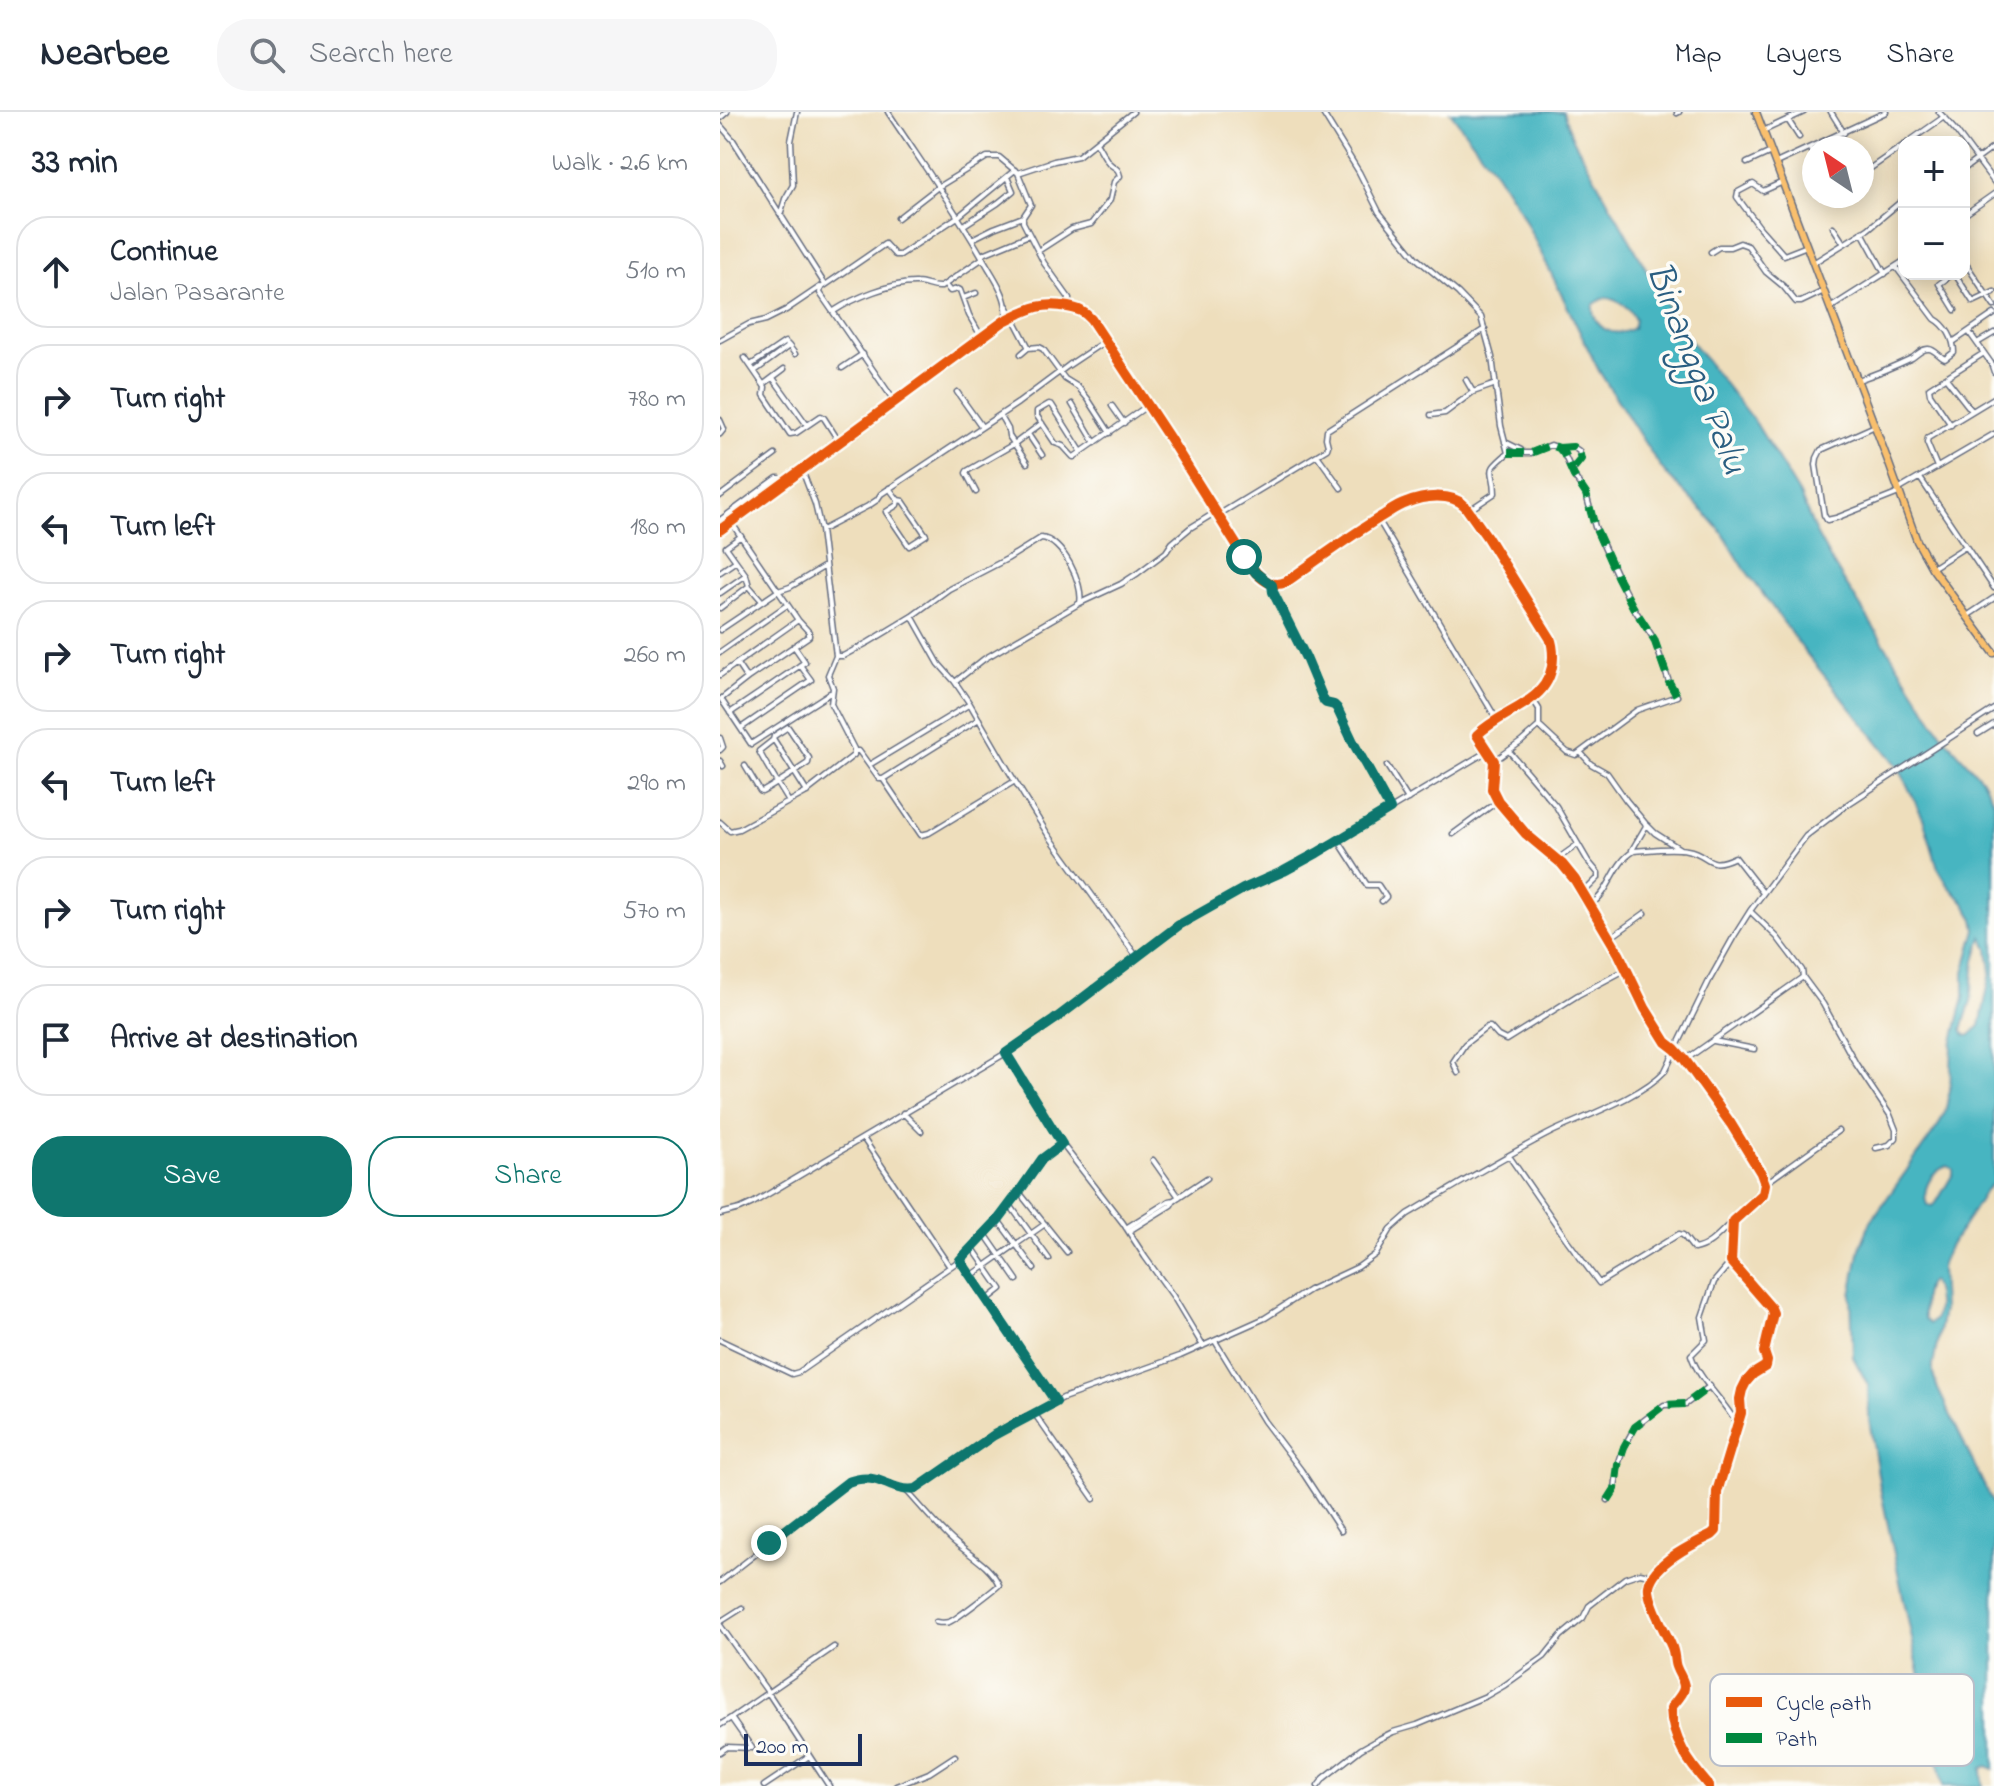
<!DOCTYPE html>
<html lang="en">
<head>
<meta charset="utf-8">
<style>
  :root { --surface:#fff; --page:#f6f6f7; --text:#1f2937; --muted:#747a83; --line:#e0e1e3; --accent:#0f766e }
  body { margin:0; font-family:"Indie Flower",sans-serif; background:var(--page); color:var(--text) }
  .controls { position:absolute; right:24px; top:24px; display:grid; overflow:hidden; border-radius:16px; box-shadow:0 4px 20px #0003 }
  .controls button { width:72px; height:72px; display:grid; place-items:center; padding:0; border:0; border-bottom:2px solid var(--line); background:var(--surface); color:var(--text); font:40px sans-serif }
  .compass { position:absolute; left:1082px; top:24px; width:72px; height:72px; border-radius:50%; background:var(--surface); box-shadow:0 4px 20px #0003; rotate:325deg }
  .scale { position:absolute; left:24px; bottom:20px; width:118px; box-sizing:border-box; padding-left:8px; border:4px solid #1b2f5e; border-top:0; font-size:22px; line-height:28px; white-space:nowrap; color:#1b2f5e; -webkit-text-stroke:6px #fdfcf7; paint-order:stroke }
  .stop { position:absolute; width:24px; height:24px; margin:-18px; border:6px solid #0f766e; border-radius:50%; background:#fff }
  .stop.end { background:#0f766e; border-color:#fff; box-shadow:0 2px 8px #0008 }
  .list { margin:0; padding:0; list-style:none }
  h2 { display:flex; justify-content:space-between; align-items:center; height:104px; margin:0; padding:0 32px; font-size:34px }
  h2 small { font-size:26px; font-weight:400; color:var(--muted) }
  .list li { display:grid; grid-template-columns:52px 1fr auto; gap:24px; align-items:center; box-sizing:border-box; height:112px; margin:0 16px 16px; padding:0 16px; border:2px solid var(--line); border-radius:32px }
  .list b { display:block; font-size:30px; white-space:nowrap }
  .list p { margin:0; font-size:26px; white-space:nowrap; color:var(--muted) }
  .list em { font-size:26px; font-style:normal; color:var(--muted) }
  .actions { display:flex; gap:16px; padding:24px 32px }
  .actions a { flex:1; padding:18px 0; border:2px solid var(--accent); border-radius:32px; text-align:center; font-size:28px; color:var(--accent) }
  .actions .main { background:var(--accent); color:#fff }
  .icon { flex:none; width:44px; height:44px; fill:none; stroke:currentColor; stroke-width:2; stroke-linecap:round; stroke-linejoin:round }
  .map { position:relative; flex:none; width:1274px; height:1674px; overflow:hidden }
  header { display:flex; align-items:center; gap:48px; box-sizing:border-box; height:112px; padding:0 40px; background:var(--surface); border-bottom:2px solid var(--line) }
  header strong { font-size:38px }
  nav { display:flex; gap:44px; margin-inline-start:auto; font-size:28px }
  .search { width:560px; height:72px; background:var(--page); display:flex; align-items:center; gap:20px; box-sizing:border-box; padding:0 28px; border-radius:32px; color:var(--muted); font-size:30px }
  main { display:flex }
  aside { flex:1; background:var(--surface) }
  .map>svg:first-child { display:block }
  .water { fill:#47b5c1; stroke:#317290; stroke-width:2; fill-rule:evenodd }
  .lines { fill:none; stroke-linecap:round; stroke-linejoin:round }
  .minor-casing { stroke:#656c7f; stroke-width:7 }
  .major-casing { stroke:#656c7f; stroke-width:9 }
  .minor { stroke:#fff; stroke-width:4 }
  .major { stroke:#f9bf6d; stroke-width:6 }
  .quiet { stroke:#00873e; stroke-width:8; stroke-dasharray:16 8; stroke-linecap:butt }
  .cycleway-casing { stroke:#fdfcf7; stroke-width:15 }
  .cycleway { stroke:#e8590c; stroke-width:10 }
  .route { stroke:#0f766e; stroke-width:10 }
  .labels { text-anchor:middle; dominant-baseline:central; stroke-width:7; stroke-linejoin:round; paint-order:stroke }
  .water-label { font-size:38px; font-style:italic; fill:#2a5e81; stroke:#fdfcf7 }
  .key { fill:#fdfcf7; stroke:#b9bec9; stroke-width:2 }
  .key-label { font-size:22px; fill:#1b2f5e }
</style>
</head>
<body>
<header>
<strong>Nearbee</strong>
<div class="search"><svg class="icon" aria-label="search" viewBox="0 0 24 24"><circle cx="10" cy="10" r="6"/><path d="M15 15l6 6"/></svg>Search here</div>
<nav><a>Map</a><a>Layers</a><a>Share</a></nav>
</header>
<main>
<aside>
<h2>33 min<small>Walk · 2.6 km</small></h2>
<ul class="list">
<li><svg class="icon" aria-label="ahead" viewBox="0 0 24 24"><path d="M12 20V5M6 11l6-6 6 6"/></svg><div><b>Continue</b><p>Jalan Pasarante</p></div><em>510 m</em></li>
<li><svg class="icon" aria-label="right" viewBox="0 0 24 24"><path d="M7 20v-9h11M14 6l5 5-5 5"/></svg><div><b>Turn right</b></div><em>780 m</em></li>
<li><svg class="icon" aria-label="left" viewBox="0 0 24 24"><path d="M17 20v-9H6M10 6l-5 5 5 5"/></svg><div><b>Turn left</b></div><em>180 m</em></li>
<li><svg class="icon" aria-label="right" viewBox="0 0 24 24"><path d="M7 20v-9h11M14 6l5 5-5 5"/></svg><div><b>Turn right</b></div><em>260 m</em></li>
<li><svg class="icon" aria-label="left" viewBox="0 0 24 24"><path d="M17 20v-9H6M10 6l-5 5 5 5"/></svg><div><b>Turn left</b></div><em>290 m</em></li>
<li><svg class="icon" aria-label="right" viewBox="0 0 24 24"><path d="M7 20v-9h11M14 6l5 5-5 5"/></svg><div><b>Turn right</b></div><em>570 m</em></li>
<li><svg class="icon" aria-label="arrive" viewBox="0 0 24 24"><path d="M6 21V4h12l-3 4 3 4H6"/></svg><div><b>Arrive at destination</b></div></li>
</ul>
<div class="actions"><a class="main">Save</a><a>Share</a></div>
</aside>
<div class="map">
<svg width="1274" height="1674" viewBox="0 0 1274 1674">
  <rect width="100%" height="100%" fill="#fdfcf7"/>
  <filter id="ink" filterUnits="userSpaceOnUse"><feTurbulence type="fractalNoise" baseFrequency=".0125" numOctaves="2"/><feDisplacementMap in="SourceGraphic" scale="16" xChannelSelector="R" yChannelSelector="G"/><feConvolveMatrix kernelMatrix="1 2 1 2 8 2 1 2 1" color-interpolation-filters="sRGB"/></filter>
  <filter id="wash" filterUnits="userSpaceOnUse"><feTurbulence type="fractalNoise" baseFrequency=".006" numOctaves="4" result="noise"/><feDisplacementMap in="SourceGraphic" scale="32" xChannelSelector="R" yChannelSelector="G"/><feGaussianBlur stdDeviation="1.8" result="paint"/><feColorMatrix in="noise" values="0 0 0 0 0 0 0 0 0 0 0 0 0 0 0 0 0 1.4 0 .05"/><feComposite in="paint" operator="in"/></filter>
  <g filter="url(#wash)">
    <rect width="100%" height="100%" fill="#eedebc"/>
    <path class="water" d="M730 0H843L852 25 956 210 1037 313 1080 383 1095 419 1112 450 1223 624 1261 666 1274 689V1070L1265 1079 1243 1115 1230 1133 1223 1149 1221 1156 1223 1198 1213 1254V1262L1217 1275 1274 1394V1657L1267 1654 1262 1656 1263 1674H1223L1160 1375 1149 1307 1148 1273 1133 1245 1131 1183 1140 1136 1151 1109 1218 1014 1225 1000 1230 978 1232 933 1244 885V860L1256 817 1254 807 1244 791 1228 773 1218 756 1203 706 1178 654 1085 540 1024 456 1002 420 987 403 947 363 933 344 879 259 802 102 777 62ZM885 185C900 189 909 194 915 208L913 216C894 228 871 215 873 193ZM1262 825 1268 837 1271 860 1260 914 1249 924 1245 923 1242 917 1251 889 1255 849ZM1228 1054 1233 1057V1062L1216 1091 1212 1094 1207 1093C1201 1077 1212 1058 1228 1054ZM1211 1169C1217 1177 1219 1197 1215 1207L1209 1212 1204 1207C1204 1195 1201 1178 1211 1169Z"/>
  </g>
  <g filter="url(#ink)">
    <g class="lines">
      <g class="minor-casing">
        <path id="minor" d="M168 0C201 50 236 98 265 150 273 164 284 179 286 195 287 201 286 201 285 207
          M602 0 639 60 659 100 671 115 696 146 738 181 761 205 772 245 781 314 788 341C763 362 775 355 775 381L748 399
          M1111 0 1124 21
          M1219 0 1236 19 1274 70
          M957 1 959 0
          M0 6 7 0
          M1068 8 1079 25
          M0 13 13 28 104 171
          M1043 19 1084 0
          M1188 30 1224 5
          M1090 37 1094 46
          M1027 51 1051 40
          M1056 51 1166 0
          M1244 57 1274 35
          M298 61 334 49 358 44 413 0
          M1142 62 1184 33
          M1063 70 1043 79 1033 72 1018 80 1017 85 1040 116 1064 143 1087 134
          M61 100 65 87 73 73 71 29 77 0
          M1244 103 1274 82
          M178 106 218 75 259 50 267 45H279L298 61 311 93 303 105V110L324 151 349 186V195
          M244 113 278 91 293 79 287 65
          M1113 115 1124 132
          M1142 120 1165 162
          M252 127 274 116 303 105
          M318 139 352 117 371 112 390 88 394 70 400 64C398 55 395 57 389 51 384 45 380 36 376 30
          M991 140 999 135H1010L1020 131 1028 134 1046 160 1063 174 1076 190H1081L1104 179
          M261 143 309 123
          M1244 149 1274 194
          M1093 151 1148 117 1184 87
          M1233 162 1219 172 1235 198
          M1235 162 1253 190 1274 180
          M225 173 230 179 238 177 240 178 249 203 262 226
          M243 186 256 181
          M287 194 308 234V236L301 242
          M1110 196 1184 149
          M114 199C134 186 172 170 197 171 205 171 212 176 221 175L263 146
          M1249 220 1271 251 1274 260
          M0 228 29 212 46 208 66 198 100 175
          M1233 230 1274 202
          M1257 231 1274 221
          M308 236 319 235 323 237 345 267 358 275 368 287 390 321
          M25 246 45 275 44 283 70 322 76 321 101 304 104 306 120 331
          M31 253 65 230 69 234
          M122 256 143 242
          M35 259 69 234 75 242
          M53 266 87 313
          M1226 266 1252 299
          M746 268 753 280
          M1138 268C1156 262 1175 254 1192 246 1197 243 1202 236 1209 237 1214 237 1220 245 1225 247L1234 240C1234 227 1226 213 1215 207L1176 155
          M44 272 64 257
          M237 280 262 315
          M175 290 100 181 101 176 165 132 175 143H180L239 104 295 58
          M352 292 375 331
          M392 294 404 311
          M280 303 288 317 289 324 307 351
          M711 303 725 301 753 280 776 272
          M0 308 4 317 0 322
          M1231 313 1210 282 1209 276 1264 241
          M1155 314 1101 338 1097 346 1096 353 1104 403 1107 408 1116 406 1179 381
          M308 322 322 343
          M785 330 801 338
          M839 336 853 335 859 339 861 347 852 358
          M361 339 332 293 329 292 317 299V304L335 331 343 334 353 345H354L427 294
          M788 341H811L831 333 839 336 844 342 854 364 866 382 875 415 898 466 913 495 934 527 949 570 957 584 917 598 856 643 847 640 819 614
          M597 343 621 376
          M1217 355 1207 331 1208 326 1274 286
          M1200 366 1274 476
          M169 376 178 388 183 389 206 423 189 434 166 400 177 393 178 388
          M1178 378 1274 322
          M256 380 246 361 247 359 294 332 322 311
          M0 384 55 343
          M498 403 607 337 608 334 606 326 607 318 765 217
          M658 407 777 608
          M0 408 57 366H60L65 371
          M0 418 284 209C307 198 321 189 348 195 358 197 364 199 371 207L450 327 524 445C535 460 546 478 566 470 597 448 627 426 659 406 668 401 676 394 686 391 703 384 731 380 745 394L767 425 830 526C833 533 833 538 833 545 832 592 784 596 757 623L774 649 772 677 778 689 806 722 842 752 855 768 899 842 925 896 946 930 955 937 965 948 1011 1012 1041 1061 1045 1072 1043 1082 1013 1109 1011 1150 1051 1196 1053 1201 1044 1240 1047 1249 1046 1254 1033 1262 1026 1270 1022 1278 1020 1287 1021 1301 997 1380 996 1419 992 1423C973 1432 933 1451 929 1474 927 1488 945 1519 951 1533 954 1539 954 1545 955 1551 956 1559 964 1567 964 1575 964 1582 955 1590 951 1596 952 1628 969 1651 989 1674
          M102 418 148 394 157 388 161 382 298 291 349 253 385 229
          M21 424 6 435 26 463 29 474 42 489
          M1212 456 1245 435
          M0 460 16 449
          M552 473 553 480 586 546 604 589 606 591 613 592 617 596 634 632 670 696
          M0 481 26 463
          M0 496 29 474
          M192 504 219 552 235 570 250 592 290 661 327 721 417 845
          M1247 504 1274 486
          M0 518 58 479 70 475 105 454
          M0 540 67 493
          M116 544H123L149 530 192 504 229 477 287 447 321 426C342 427 364 472 360 491
          M17 552 25 564 29 565 89 524V520L78 508
          M0 563 78 508 11 410
          M29 565 1 587 31 632 110 581
          M235 570 264 547 360 491 401 472 418 461 446 440 452 431 470 416 496 400
          M10 601 85 550 74 534
          M21 616 91 568 80 553
          M1258 622 1274 612
          M0 626 3 635 0 638
          M54 628 87 680
          M135 639H139L159 667H163L259 607
          M789 639 836 694 868 749 878 761V766L863 781
          M861 641 871 652 887 661 906 688 925 711 926 714 912 738
          M0 649 3 654
          M774 649 801 630 819 614V597L812 586
          M149 653 250 592
          M25 654 40 679 42 680C58 671 73 661 88 651L89 646 68 615 54 624 53 628 39 639C48 657 59 673 69 690
          M667 654 688 687
          M163 667 201 723 209 721 295 669
          M0 710 10 719 19 717 85 681 134 643V637L111 592 113 576 108 563 116 544 101 418 95 392 82 358
          M927 713 935 721 960 737
          M733 722 778 689
          M618 728 647 773H658L666 785 662 789
          M836 748 857 733
          M870 793C892 779 892 752 914 739 931 738 951 735 967 738 991 742 986 759 1015 745L1043 781
          M1031 800 1057 825 1082 858 1083 865 1103 892 1136 952 1170 1003 1176 1018V1026L1169 1033 1156 1036
          M890 826 925 801
          M994 929 1034 937
          M286 941 342 1032 403 1111 425 1145 453 1184 483 1234
          M965 948 1083 865
          M738 961 733 950 745 932 767 915H770L778 924 786 928 858 883 907 857
          M183 1001 201 1019
          M143 1026 230 1155
          M789 1044 847 1128 879 1171 959 1122 963 1123 974 1137C991 1134 1000 1120 1013 1109
          M433 1048 459 1085
          M1046 1071 1118 1019
          M299 1080 347 1140
          M290 1093 329 1147
          M0 1102 20 1097 33 1091 286 941 334 908 459 813 523 777 564 759 597 741 766 640
          M278 1108 314 1157
          M406 1116 449 1089 454 1088
          M409 1119 451 1093 454 1088 487 1066
          M265 1122 297 1168
          M252 1135 281 1177 267 1188
          M240 1148 336 1290
          M1011 1150 994 1170 982 1205 986 1228 971 1243C979 1269 1004 1288 1016 1311
          M251 1164 325 1112
          M0 1228 72 1262 79 1260 240 1148 278 1108 299 1080 322 1047 342 1032
          M495 1229 544 1309 581 1358 621 1419
          M314 1301 374 1387
          M186 1378C200 1394 214 1410 229 1425 245 1441 270 1452 279 1473 275 1477 234 1509 229 1510 225 1511 220 1511 216 1510
          M888 1388 895 1377 898 1353 904 1335 915 1315 944 1293 966 1292 990 1274
          M0 1470 128 1370C162 1358 168 1381 196 1377L274 1323 343 1286 460 1244 545 1206 589 1178 638 1155 656 1142 671 1117 688 1102C735 1074 783 1045 832 1020 865 1004 921 985 945 959L990 867 1013 826 1030 799 1086 724 1128 692 1274 597
          M0 1510 22 1496
          M0 1513 47 1579 109 1674
          M0 1613 11 1606
          M0 1640 7 1635 32 1636 11 1606 114 1535
          M44 1674 89 1644
          M176 1674 209 1661 235 1644
          M598 1674 604 1666 641 1637 657 1628 673 1620 697 1613 766 1584 785 1573 824 1545 841 1524 863 1506 869 1494 905 1466 920 1461 934 1464"/>
      </g>
      <g class="major-casing">
        <path id="major" d="M1036 0 1168 349 1197 429 1212 456 1274 541"/>
      </g>
      <use href="#minor" class="minor"/>
      <use href="#major" class="major"/>
      <path class="quiet" d="M839 336 853 335 859 339 861 347 852 358
        M788 341H811L831 333 839 336 844 342 854 364 866 382 875 415 898 466 913 495 934 527 949 570 957 584 954 586
        M888 1388 895 1377 898 1353 904 1335 915 1315 944 1293 966 1292 990 1274"/>
      <g class="cycleway-casing">
        <path id="cycleway" d="M0 418 284 209C307 198 321 189 348 195 358 197 364 199 371 207L450 327 524 445C535 460 546 478 566 470 597 448 627 426 659 406 668 401 676 394 686 391 703 384 731 380 745 394L767 425 830 526C833 533 833 538 833 545 832 592 784 596 757 623L774 649 772 677 778 689 806 722 842 752 855 768 899 842 925 896 946 930 955 937 965 948 1011 1012 1041 1061 1045 1072 1043 1082 1013 1109 1011 1150 1051 1196 1053 1201 1044 1240 1047 1249 1046 1254 1033 1262 1026 1270 1022 1278 1020 1287 1021 1301 997 1380 996 1419 992 1423C973 1432 933 1451 929 1474 927 1488 945 1519 951 1533 954 1539 954 1545 955 1551 956 1559 964 1567 964 1575 964 1582 955 1590 951 1596 952 1628 969 1651 989 1674"/>
      </g>
      <use href="#cycleway" class="cycleway"/>
    </g>
  </g>
  <g class="lines" filter="url(#ink)">
    <path class="route" d="M49 1431 128 1370C161 1358 168 1381 196 1377L274 1323 336 1290 240 1148 278 1108 299 1080 322 1047 342 1032 286 941 334 908 459 813 523 777 564 759 597 741 670 697 634 632 617 596 614 593 606 591 604 589 586 546 553 480 552 473 536 461 524 445"/>
  </g>
  <g class="labels">
    <g class="water-label">
      <text transform="translate(975 257) rotate(69)">Binangga Palu</text>
    </g>
  </g>
  <rect x="990" y="1562" width="264" height="92" rx="12" class="key"/>
  <rect x="1006" y="1585" width="36" height="10" fill="#e8590c"/>
  <rect x="1006" y="1621" width="36" height="10" fill="#00873e"/>
  <g class="key-label">
    <text x="1056" y="1598">Cycle path</text>
    <text x="1056" y="1634">Path</text>
  </g>
</svg>
<div class="controls">
<button>+</button>
<button>−</button>
</div>
<svg class="compass" viewBox="-18 -18 36 36"><path d="M0-13l5 13h-10z" fill="#e53935"/><path d="M0 13l5-13h-10z" fill="#747a83"/></svg>
<div class="scale">200 m</div>
<div class="stop" style="left:524px;top:445px"></div>
<div class="stop end" style="left:49px;top:1431px"></div>
</div>
</main>
</body>
</html>
